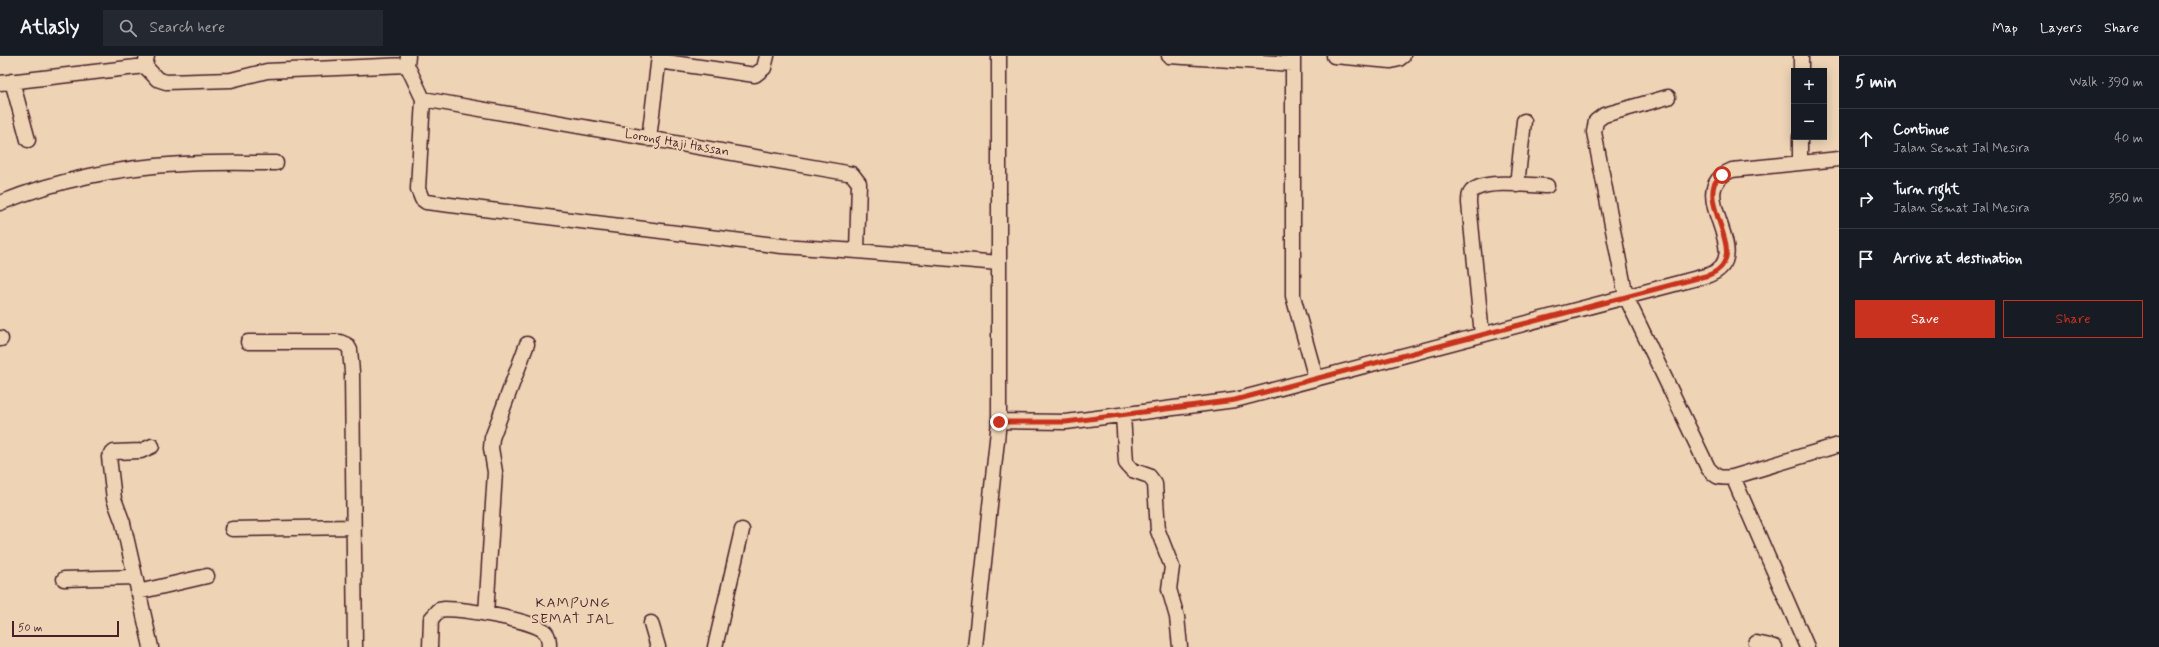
<!DOCTYPE html>
<html lang="en">
<head>
<meta charset="utf-8">
<style>
  :root { --surface:#171b24; --page:#242831; --text:#f1f3f6; --muted:#9ea1a6; --line:#363941; --accent:#c8321e }
  body { margin:0; font-family:Mynerve,sans-serif; background:var(--page); color:var(--text) }
  .controls { position:absolute; right:12px; top:12px; display:grid; overflow:hidden; border-radius:0px; box-shadow:0 2px 10px #0003 }
  .controls button { width:36px; height:36px; display:grid; place-items:center; padding:0; border:0; border-bottom:1px solid var(--line); background:var(--surface); color:var(--text); font:20px sans-serif }
  .scale { position:absolute; left:12px; bottom:10px; width:107px; box-sizing:border-box; padding-left:4px; border:2px solid #4a1f2b; border-top:0; font-size:11px; line-height:14px; white-space:nowrap; color:#4a1f2b; -webkit-text-stroke:3px #eed4b5; paint-order:stroke }
  .stop { position:absolute; width:12px; height:12px; margin:-9px; border:3px solid #c8321e; border-radius:50%; background:#fff }
  .stop.end { background:#c8321e; border-color:#fff; box-shadow:0 1px 4px #0008 }
  .list { margin:0; padding:0; list-style:none }
  h2 { display:flex; justify-content:space-between; align-items:center; height:52px; margin:0; padding:0 16px; font-size:17px }
  h2 small { font-size:13px; font-weight:400; color:var(--muted) }
  .list li { display:grid; grid-template-columns:26px 1fr auto; gap:12px; align-items:center; box-sizing:border-box; height:60px; padding:0 16px; border-top:1px solid var(--line) }
  .list b { display:block; font-size:15px; white-space:nowrap }
  .list p { margin:0; font-size:13px; white-space:nowrap; color:var(--muted) }
  .list em { font-size:13px; font-style:normal; color:var(--muted) }
  .actions { display:flex; gap:8px; padding:12px 16px }
  .actions a { flex:1; padding:9px 0; border:1px solid var(--accent); border-radius:0px; text-align:center; font-size:14px; color:var(--accent) }
  .actions .main { background:var(--accent); color:#fff }
  .icon { flex:none; width:22px; height:22px; fill:none; stroke:currentColor; stroke-width:2; stroke-linecap:round; stroke-linejoin:round }
  .map { position:relative; flex:none; width:1839px; height:591px; overflow:hidden }
  header { display:flex; align-items:center; gap:24px; box-sizing:border-box; height:56px; padding:0 20px; background:var(--surface); border-bottom:1px solid var(--line) }
  header strong { font-size:19px }
  nav { display:flex; gap:22px; margin-inline-start:auto; font-size:14px }
  .search { width:280px; height:36px; background:var(--page); display:flex; align-items:center; gap:10px; box-sizing:border-box; padding:0 14px; border-radius:0px; color:var(--muted); font-size:15px }
  main { display:flex }
  aside { flex:1; background:var(--surface) }
  .map>svg:first-child { display:block }
  .lines { fill:none; stroke-linecap:round; stroke-linejoin:round }
  .minor-casing { stroke:#4a1f2b; stroke-width:17 }
  .minor { stroke:#eed4b5; stroke-width:14 }
  .route { stroke:#c8321e; stroke-width:5 }
  .labels { text-anchor:middle; dominant-baseline:central; stroke-width:3.5; stroke-linejoin:round; paint-order:stroke }
  .street-label { font-size:13px; fill:#4a1f2b; stroke:#eed4b5 }
  .neighbourhood-label { font-size:14px; letter-spacing:1px; fill:#4a1f2b; stroke:#eed4b5 }
</style>
</head>
<body>
<header>
<strong>Atlasly</strong>
<div class="search"><svg class="icon" aria-label="search" viewBox="0 0 24 24"><circle cx="10" cy="10" r="6"/><path d="M15 15l6 6"/></svg>Search here</div>
<nav><a>Map</a><a>Layers</a><a>Share</a></nav>
</header>
<main>
<div class="map">
<svg width="1839" height="591" viewBox="0 0 1839 591">
  <rect width="100%" height="100%" fill="#eed4b5"/>
  <filter id="ink" filterUnits="userSpaceOnUse"><feTurbulence type="fractalNoise" baseFrequency=".025" numOctaves="2"/><feDisplacementMap in="SourceGraphic" scale="8" xChannelSelector="R" yChannelSelector="G"/><feConvolveMatrix kernelMatrix="1 2 1 2 8 2 1 2 1" color-interpolation-filters="sRGB"/></filter>
  <g filter="url(#ink)">
    <g class="lines">
      <g class="minor-casing">
        <path id="minor" d="M408 0 407 9 423 43 418 133 422 143 426 146 782 190 857 195 999 207
          M1169 0 1293 8
          M1293 0V240L1316 323
          M1334 0 1391 5 1399 3 1403 0
          M1801 0V15
          M659 5 755 19 764 12 767 0
          M145 10 157 23 166 26 231 24 267 15 407 9
          M12 25 28 84
          M0 27 145 10 147 0
          M1668 41 1604 59 1596 65 1594 76 1626 241 1708 412C1718 423 1719 422 1733 421L1839 389
          M423 43 847 117 852 118 859 127 857 195
          M649 83 659 0
          M1800 106V81
          M1517 129 1524 65
          M0 147C56 124 121 111 182 108 213 106 245 107 276 107
          M1482 279 1469 147C1469 141 1469 136 1475 133 1490 124 1528 129 1547 130
          M0 282 1 283
          M248 286H340L347 289 350 294 352 316 355 591
          M1123 359 1126 407 1132 414 1149 420 1155 428 1158 475 1172 511 1169 533 1177 561 1180 591
          M999 365 1066 366 1235 344 1709 219C1760 198 1679 136 1732 114L1839 103
          M1733 421 1807 591
          M232 473 354 471
          M64 523 135 521
          M138 536 207 520
          M486 558 495 416 491 392 492 382 527 288
          M651 567 658 591
          M1756 587 1775 591
          M151 591 123 467 114 443 109 401 114 396 141 395 152 390
          M430 591 431 563 439 554 445 553C462 553 535 564 545 576 549 580 549 586 549 591
          M715 591 742 474
          M975 591 999 365V0"/>
      </g>
      <use href="#minor" class="minor"/>
    </g>
  </g>
  <g class="lines" filter="url(#ink)">
    <path class="route" d="M999 366H1066L1235 344 1709 219C1750 202 1705 158 1714 129 1715 125 1719 122 1722 119"/>
  </g>
  <g class="labels">
    <g class="street-label">
      <text transform="translate(677 87) rotate(10)">Lorong Haji Hassan</text>
    </g>
    <g class="neighbourhood-label">
      <text x="573" y="547">KAMPUNG<tspan x="573" dy="16">SEMAT JAL</tspan></text>
    </g>
  </g>
</svg>
<div class="controls">
<button>+</button>
<button>−</button>
</div>
<div class="scale">50 m</div>
<div class="stop" style="left:1722px;top:119px"></div>
<div class="stop end" style="left:999px;top:366px"></div>
</div>
<aside>
<h2>5 min<small>Walk · 390 m</small></h2>
<ul class="list">
<li><svg class="icon" aria-label="ahead" viewBox="0 0 24 24"><path d="M12 20V5M6 11l6-6 6 6"/></svg><div><b>Continue</b><p>Jalan Semat Jal Mesira</p></div><em>40 m</em></li>
<li><svg class="icon" aria-label="right" viewBox="0 0 24 24"><path d="M7 20v-9h11M14 6l5 5-5 5"/></svg><div><b>Turn right</b><p>Jalan Semat Jal Mesira</p></div><em>350 m</em></li>
<li><svg class="icon" aria-label="arrive" viewBox="0 0 24 24"><path d="M6 21V4h12l-3 4 3 4H6"/></svg><div><b>Arrive at destination</b></div></li>
</ul>
<div class="actions"><a class="main">Save</a><a>Share</a></div>
</aside>
</main>
</body>
</html>
